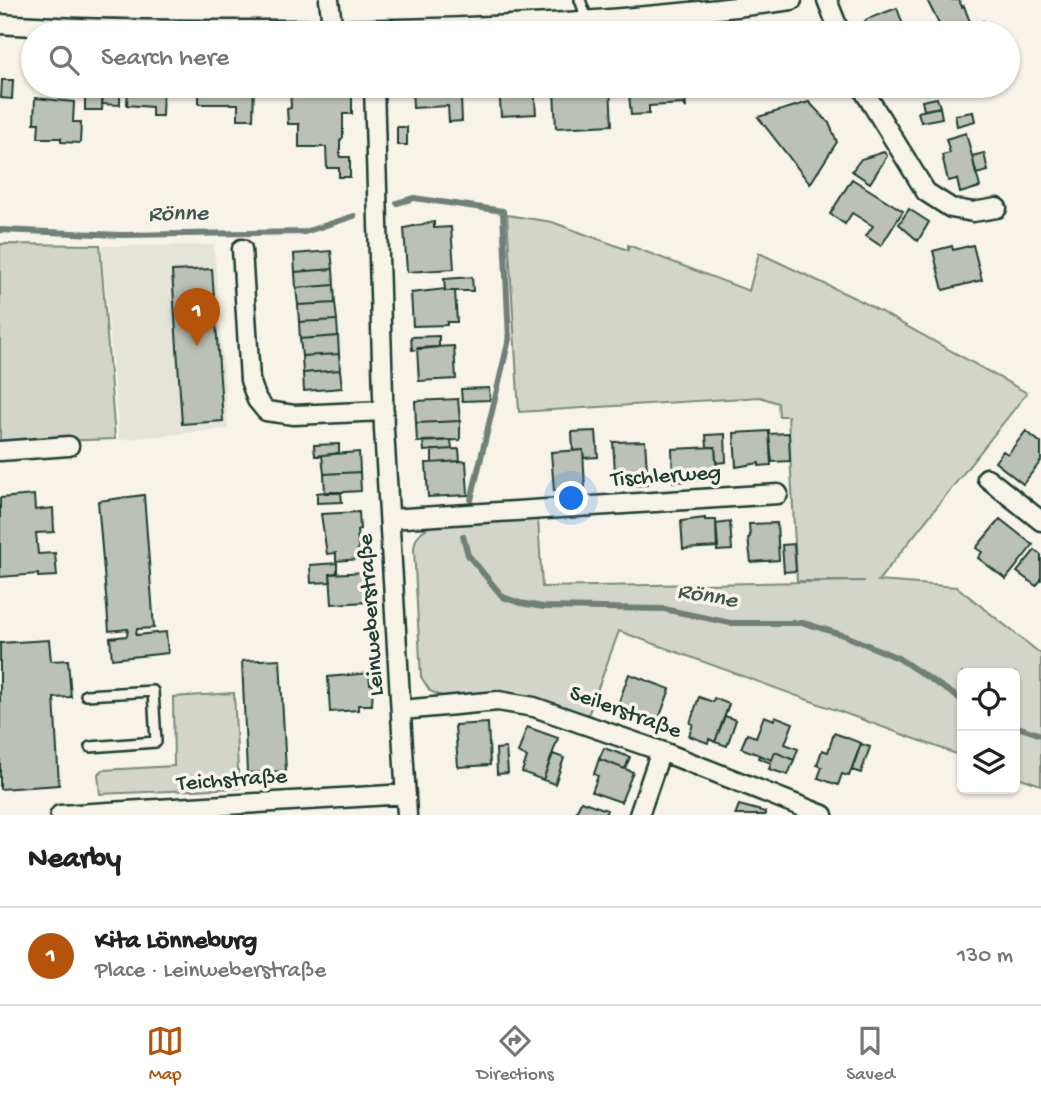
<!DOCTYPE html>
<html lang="en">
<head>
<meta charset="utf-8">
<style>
  :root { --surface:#fff; --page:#f6f6f6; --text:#222; --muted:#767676; --line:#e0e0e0; --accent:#b45309 }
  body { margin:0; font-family:"Gochi Hand",sans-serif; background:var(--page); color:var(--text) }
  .controls { position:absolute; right:21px; bottom:21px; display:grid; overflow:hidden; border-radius:10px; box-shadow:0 2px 5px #0004 }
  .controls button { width:63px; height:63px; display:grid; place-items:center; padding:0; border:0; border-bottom:2px solid var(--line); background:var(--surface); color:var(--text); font:35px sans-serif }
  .you { position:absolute; left:572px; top:499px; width:24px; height:24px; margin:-18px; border:5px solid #fff; border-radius:50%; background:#1a73e8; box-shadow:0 0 0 10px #1a73e833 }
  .badge { display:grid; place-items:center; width:46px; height:46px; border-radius:50%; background:var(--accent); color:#fff; font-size:23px; font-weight:700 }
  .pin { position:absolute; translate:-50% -58px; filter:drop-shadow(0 2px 4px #0008) }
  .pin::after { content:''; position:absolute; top:37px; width:24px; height:21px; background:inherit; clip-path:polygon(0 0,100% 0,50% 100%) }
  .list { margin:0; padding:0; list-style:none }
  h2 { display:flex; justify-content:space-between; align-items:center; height:91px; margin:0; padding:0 28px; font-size:30px }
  h2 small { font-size:23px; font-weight:400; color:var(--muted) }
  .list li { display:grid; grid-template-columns:46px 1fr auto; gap:21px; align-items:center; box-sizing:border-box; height:98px; padding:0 28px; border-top:2px solid var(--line) }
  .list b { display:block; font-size:26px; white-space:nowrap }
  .list p { margin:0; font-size:23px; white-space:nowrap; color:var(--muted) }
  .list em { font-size:23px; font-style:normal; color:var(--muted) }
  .icon { flex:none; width:38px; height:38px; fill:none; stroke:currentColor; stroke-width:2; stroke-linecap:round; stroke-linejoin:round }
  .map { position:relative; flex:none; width:1041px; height:815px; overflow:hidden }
  .search { position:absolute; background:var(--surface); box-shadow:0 2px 5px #0004; left:21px; right:21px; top:21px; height:77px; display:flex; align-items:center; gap:18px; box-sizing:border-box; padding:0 24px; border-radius:38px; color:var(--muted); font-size:26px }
  .sheet { height:189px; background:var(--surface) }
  nav { display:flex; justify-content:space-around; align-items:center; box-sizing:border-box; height:98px; border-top:2px solid var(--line); background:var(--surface); font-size:19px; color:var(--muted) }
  nav a { display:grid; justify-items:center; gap:4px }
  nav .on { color:var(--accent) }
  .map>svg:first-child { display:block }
  .built { fill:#e5e4d9 }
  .green { fill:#d3d5ca; stroke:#79897f; stroke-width:2 }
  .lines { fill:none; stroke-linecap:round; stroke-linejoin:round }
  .stream { stroke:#6f8077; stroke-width:6 }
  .building { fill:#bbc1b6; stroke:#1f3d34; stroke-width:2 }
  .service-casing { stroke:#1f3d34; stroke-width:14 }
  .minor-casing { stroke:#1f3d34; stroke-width:23 }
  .service { stroke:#f7f3e8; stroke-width:9 }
  .minor { stroke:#f7f3e8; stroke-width:18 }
  .labels { text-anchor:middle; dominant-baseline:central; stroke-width:7; stroke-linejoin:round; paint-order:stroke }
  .street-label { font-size:23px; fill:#1f3d34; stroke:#f7f3e8 }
  .water-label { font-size:24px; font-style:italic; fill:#405950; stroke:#f7f3e8 }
</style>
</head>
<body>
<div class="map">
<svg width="1041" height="815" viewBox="0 0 1041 815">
  <rect width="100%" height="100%" fill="#f7f3e8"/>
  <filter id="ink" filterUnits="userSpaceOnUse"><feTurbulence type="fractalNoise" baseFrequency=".0143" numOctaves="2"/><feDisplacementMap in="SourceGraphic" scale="14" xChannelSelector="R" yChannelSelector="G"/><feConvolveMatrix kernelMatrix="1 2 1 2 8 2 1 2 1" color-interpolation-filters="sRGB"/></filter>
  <g filter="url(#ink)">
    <path class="built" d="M214 245 228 429 119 440 102 246Z"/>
    <path class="green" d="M507 215 552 222 628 250V245L749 291 759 253 863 302 1027 393 878 581 957 587 1041 654V785L1015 776V673H962V756L619 631 587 718 516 693 446 698 430 691 421 677 414 549C415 535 423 529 435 524L538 518 542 587 865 581H797L788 416H779L778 403 760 397 519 412Z
      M0 244 100 245 115 439 0 443Z
      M234 693 239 788 100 794 98 774 103 770 174 766 173 697Z"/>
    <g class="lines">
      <path class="stream" d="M397 203 414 198 503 211 509 339 471 500
        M0 230 121 235 305 232 354 216
        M463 536 468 555 503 597 520 603 543 607 664 609 730 623H804L846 636 898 658 962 700
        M1015 726 1041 735"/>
    </g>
    <path class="building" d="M927 0H959L962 7 964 6 974 33H928L927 31 940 26Z
      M897 8 906 33H879L877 28 868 29 865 21 867 19Z
      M983 21 989 33H974L971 26Z
      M2 80H13L12 99 1 98Z
      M103 86H120V105L102 104Z
      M128 86H163L162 116H152V107L127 105Z
      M199 86H254L253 119H238V104H199Z
      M290 86 352 87V114H343V137L340 141V157H350V177H339V168H327L326 147H299V124H288L287 109 291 108Z
      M412 86H470L471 97 461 98 462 121 449 122 448 106 413 108Z
      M499 86H534L536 114 501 116Z
      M619 86H684L686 108 684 104 649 106V114L631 115 629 94H620Z
      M610 88 612 125 556 128 554 91Z
      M85 90H103L102 110H85Z
      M35 98 74 102 73 122H81L80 143 61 142V138H38L39 123H34Z
      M937 98 940 107 924 110 922 101Z
      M809 102 829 123 837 142 810 184 758 117Z
      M940 107 942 118 921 122 918 112Z
      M973 112 975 121 957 126 955 115Z
      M397 127H407V145H397Z
      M966 133 980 187 960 193 957 179 948 181 942 155 950 153 946 139Z
      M884 152 887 156 884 161 870 183 852 171 861 159Z
      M984 153 988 171 976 174 972 156Z
      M852 179 903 211 881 246 866 236 873 226 852 213 845 224 830 214Z
      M909 209 929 222 918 241 899 224Z
      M434 222V228L451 227 454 269 407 272 404 228Z
      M973 245 982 280 943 290 933 251 952 246 953 250Z
      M331 251 333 269 295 272 294 254Z
      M212 269 223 421 182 424 172 271Z
      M333 269 334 285 296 288 295 272Z
      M472 277 473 291H445L444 279Z
      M334 285 335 303 298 305 296 288Z
      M445 289V291H455L457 322H447V325L413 326 411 293Z
      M335 303 337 320 299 322 298 305Z
      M337 320 338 336 300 339 299 322Z
      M338 336 339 354 302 356 300 339Z
      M439 336V347L412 350 411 337Z
      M454 346 456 379 419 381 417 348Z
      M339 354 340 370 303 373 302 356Z
      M340 370 342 388 304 391 303 373Z
      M489 388 490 400 462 401 461 389Z
      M458 399 460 421 416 423 415 401Z
      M460 421V440L417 442 416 423Z
      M596 431 598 457 584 458 583 450 573 451 572 432Z
      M769 431 771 465 759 466V463L736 467 734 433Z
      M1026 431 1041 443V461L1023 484 995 462 1003 451 1008 454Z
      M789 433 790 461 772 462 769 434Z
      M725 434 726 462 716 463 715 447H707L706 435Z
      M451 440 452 449 424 451 423 441Z
      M645 441 648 485 616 486 613 442Z
      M339 444V453L315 456 314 445Z
      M715 447 718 479 673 482 672 449Z
      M459 449 460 461 432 463V450Z
      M583 450 585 489 554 491 551 452Z
      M359 452 360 472 324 474 322 455Z
      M466 461 468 495 428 497 426 463Z
      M360 472 361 491 325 493 324 474Z
      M325 492 341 493 342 502 317 503V493Z
      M34 495 35 510 53 508 54 532 36 533 38 554 55 553 57 576 38 577V574L0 577V498Z
      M144 495 154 628 137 629 136 635 166 632 168 653 112 659 110 638 127 636 128 629 109 631 98 501Z
      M359 512 360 529 357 530 359 559 336 561V553L327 554 321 514Z
      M705 518V520H716L718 547 683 549 681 521Z
      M1000 519 1033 545 1006 579 978 558 982 552 976 548Z
      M730 522 732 550 717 551 716 524Z
      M777 523 779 560 751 562 748 538 750 537 749 524Z
      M794 544 796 571 784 572 782 545Z
      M1035 550 1041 555V580L1036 586 1017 572Z
      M337 563V573L330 574 331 582 311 583 310 565Z
      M366 572 368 602 332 604 330 574Z
      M49 640 51 661 68 660 71 697 54 698 59 785 0 789V643Z
      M280 659 286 771 247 773 242 661Z
      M369 673 370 684H373L372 705H358V710L330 712 328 677Z
      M629 674 670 689 657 724 616 710Z
      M699 697 713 702 714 698 729 704 715 742 709 739 708 743 689 736 693 724 690 723Z
      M725 716 736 720 727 746 715 742Z
      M764 716 774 720 775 716 793 723 785 744 798 749 794 760 775 752 772 760 741 748 747 734 756 737Z
      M488 723 490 765 458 767 455 725Z
      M527 727 558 738 543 780 522 772 527 757 518 753Z
      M834 733 861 743 849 776 842 774 838 785 818 778 822 767 817 765 822 750 828 752Z
      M861 744 870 747 861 773 852 770Z
      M506 748 508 773 497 774 496 749Z
      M604 748 630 757 625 769 599 759Z
      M775 752 794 760 788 775 769 769 771 763 758 758 759 755 772 760Z
      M553 754 564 758 555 784 543 780Z
      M599 759 633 772 621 802 592 792 598 776 594 774Z
      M581 801 607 810 605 815H575Z
      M739 805 765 812V815H735Z"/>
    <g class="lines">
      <g class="service-casing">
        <path id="service" d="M580 0 588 21
          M86 695 153 691 156 742 90 747"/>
      </g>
      <g class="minor-casing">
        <path id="minor" d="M329 0 333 32
          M827 0 840 33
          M0 24C88 30 176 30 264 30 441 31 617 24 792 0
          M374 86 384 429 407 815
          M861 86 926 192 951 208 973 212 997 208
          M242 249 250 380 257 400 266 411 294 415 384 411
          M0 451 69 446
          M987 478 1041 521
          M390 519 778 494
          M402 710 498 701 534 707 661 751 823 815
          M60 815 406 794
          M639 815 661 751"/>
      </g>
      <use href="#service" class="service"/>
      <use href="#minor" class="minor"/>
    </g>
  </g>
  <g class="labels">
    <g class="street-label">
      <text transform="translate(666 477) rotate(-4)">Tischlerweg</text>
      <text transform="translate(372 615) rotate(-94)">Leinweberstraße</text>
      <text transform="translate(625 713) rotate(20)">Seilerstraße</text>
      <text transform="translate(232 781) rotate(-4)">Teichstraße</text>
    </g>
    <g class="water-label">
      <text transform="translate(178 215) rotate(-1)">Rönne</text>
      <text transform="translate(707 597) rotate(10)">Rönne</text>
    </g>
  </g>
</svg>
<div class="controls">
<button><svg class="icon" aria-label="locate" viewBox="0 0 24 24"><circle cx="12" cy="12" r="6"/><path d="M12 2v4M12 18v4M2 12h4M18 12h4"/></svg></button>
<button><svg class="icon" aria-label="layers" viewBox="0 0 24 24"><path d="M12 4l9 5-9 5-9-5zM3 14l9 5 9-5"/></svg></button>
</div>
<div class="you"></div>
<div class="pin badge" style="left:197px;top:346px">1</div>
<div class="search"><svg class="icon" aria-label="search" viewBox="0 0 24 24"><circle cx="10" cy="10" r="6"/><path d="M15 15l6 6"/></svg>Search here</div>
</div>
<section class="sheet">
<h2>Nearby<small></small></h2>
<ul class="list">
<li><span class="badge">1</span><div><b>Kita Lönneburg</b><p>Place · Leinweberstraße</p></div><em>130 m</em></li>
</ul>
</section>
<nav>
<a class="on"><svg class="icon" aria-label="map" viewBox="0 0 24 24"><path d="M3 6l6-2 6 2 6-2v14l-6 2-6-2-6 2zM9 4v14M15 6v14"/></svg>Map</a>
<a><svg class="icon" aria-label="directions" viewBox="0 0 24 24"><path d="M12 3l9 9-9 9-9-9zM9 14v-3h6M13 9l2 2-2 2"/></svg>Directions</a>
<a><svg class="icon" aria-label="saved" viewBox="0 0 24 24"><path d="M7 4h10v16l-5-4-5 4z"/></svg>Saved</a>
</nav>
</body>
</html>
